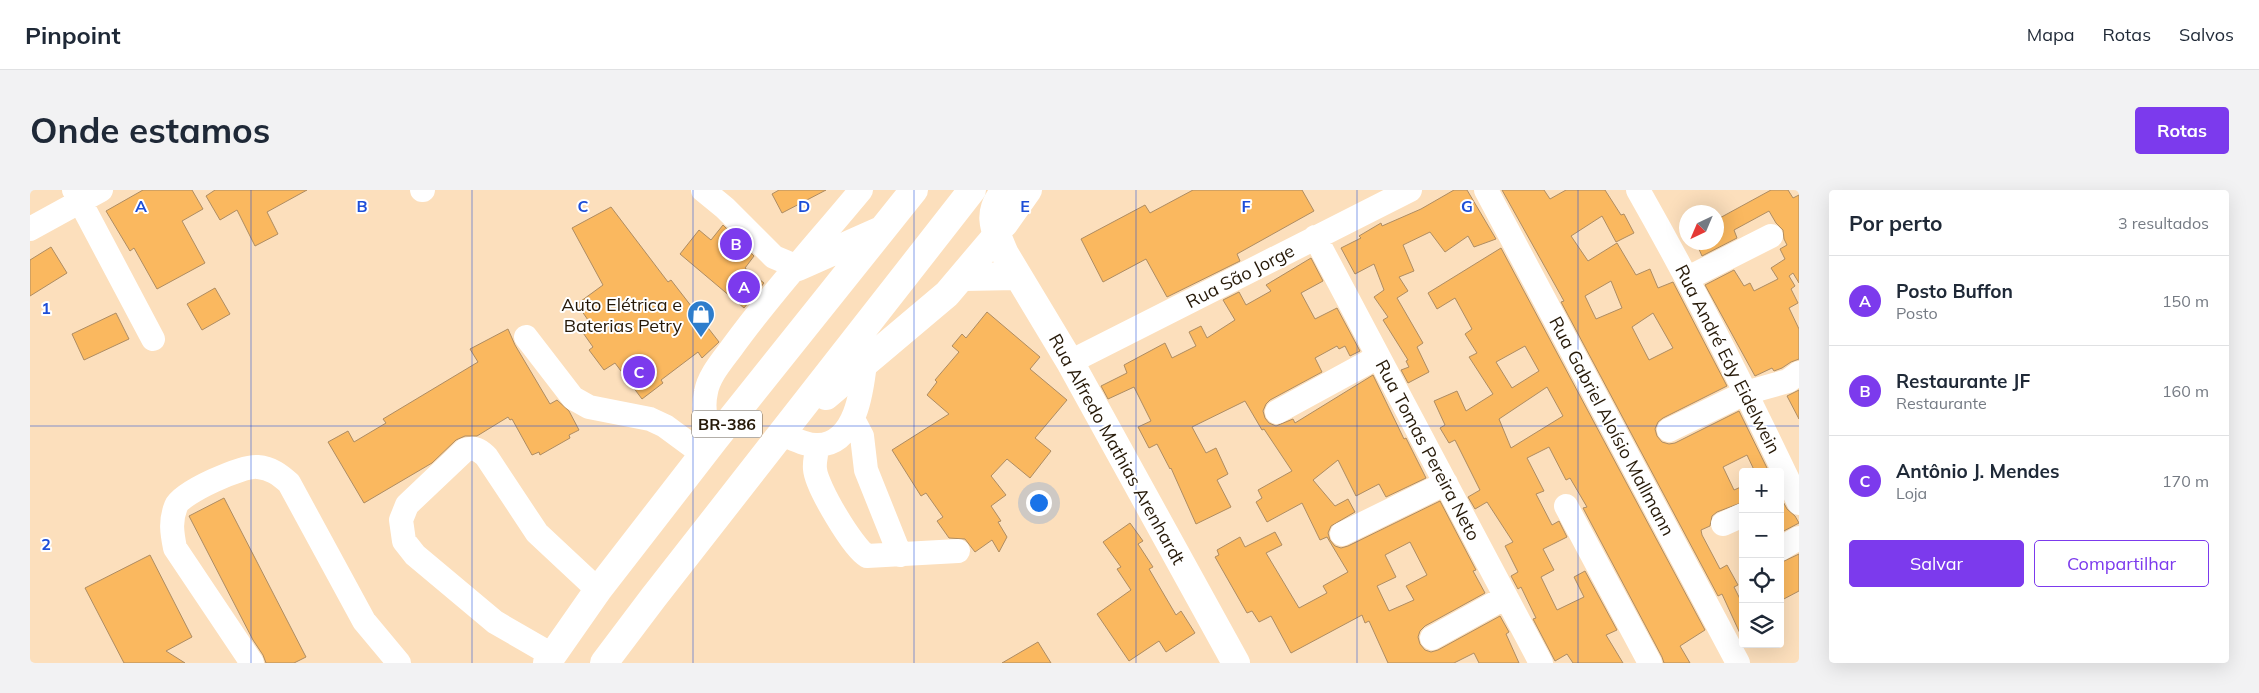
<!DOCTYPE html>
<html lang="pt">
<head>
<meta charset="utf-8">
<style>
  :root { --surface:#fff; --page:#f2f2f3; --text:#1f2937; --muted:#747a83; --line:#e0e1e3; --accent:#7c3aed }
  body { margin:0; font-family:Mulish,sans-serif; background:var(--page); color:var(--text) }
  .controls { position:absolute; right:15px; bottom:15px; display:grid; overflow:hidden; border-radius:5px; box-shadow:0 5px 20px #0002 }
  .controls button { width:45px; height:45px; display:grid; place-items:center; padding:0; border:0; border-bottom:1px solid var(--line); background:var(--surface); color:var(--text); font:25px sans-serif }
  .compass { position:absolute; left:1649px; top:15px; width:45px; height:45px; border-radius:50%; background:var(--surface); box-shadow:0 5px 20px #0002; rotate:224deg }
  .you { position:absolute; left:1008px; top:312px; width:18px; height:18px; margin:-12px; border:4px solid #fff; border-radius:50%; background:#1a73e8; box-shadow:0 0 0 8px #1a73e833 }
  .badge { display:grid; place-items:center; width:32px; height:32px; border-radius:50%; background:var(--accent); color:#fff; font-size:16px; font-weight:700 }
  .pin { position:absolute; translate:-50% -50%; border:2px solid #fff; box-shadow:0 1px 5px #0006 }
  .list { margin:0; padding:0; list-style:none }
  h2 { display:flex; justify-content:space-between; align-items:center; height:65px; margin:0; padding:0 20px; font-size:21px }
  h2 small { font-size:16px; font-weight:400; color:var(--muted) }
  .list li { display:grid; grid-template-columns:32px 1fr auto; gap:15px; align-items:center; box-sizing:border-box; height:90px; padding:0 20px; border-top:1px solid var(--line) }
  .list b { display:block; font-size:19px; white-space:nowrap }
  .list p { margin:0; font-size:16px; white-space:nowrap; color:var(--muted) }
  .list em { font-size:16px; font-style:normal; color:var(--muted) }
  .actions { display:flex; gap:10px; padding:15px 20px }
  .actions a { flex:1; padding:11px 0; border:1px solid var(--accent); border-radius:5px; text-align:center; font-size:18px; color:var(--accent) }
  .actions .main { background:var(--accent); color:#fff }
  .icon { flex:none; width:28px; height:28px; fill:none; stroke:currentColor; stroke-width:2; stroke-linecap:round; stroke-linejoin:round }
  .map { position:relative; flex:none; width:1769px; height:473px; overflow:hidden; border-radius:5px }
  header { display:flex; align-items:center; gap:30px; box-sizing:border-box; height:70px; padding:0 25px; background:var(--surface); border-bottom:1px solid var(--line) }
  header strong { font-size:24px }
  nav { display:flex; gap:28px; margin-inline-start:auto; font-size:18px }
  .intro { display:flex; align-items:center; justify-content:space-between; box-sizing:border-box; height:120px; padding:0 30px }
  h1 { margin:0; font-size:35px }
  .button { padding:12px 22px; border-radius:5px; background:var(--accent); color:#fff; font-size:18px; font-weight:700 }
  main { display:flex; gap:30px; padding:0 30px }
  aside { flex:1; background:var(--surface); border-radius:5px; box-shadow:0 5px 20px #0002 }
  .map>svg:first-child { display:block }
  .building { fill:#fab85f; stroke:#ae8c62; fill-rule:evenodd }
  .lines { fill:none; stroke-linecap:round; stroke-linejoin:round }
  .minor { stroke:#fff; stroke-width:24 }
  .major { stroke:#fff; stroke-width:28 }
  .highway { stroke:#fff; stroke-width:28 }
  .grid { fill:none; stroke:#1d4ed8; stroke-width:1; stroke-opacity:0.55 }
  .labels { text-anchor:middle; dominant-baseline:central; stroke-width:4; stroke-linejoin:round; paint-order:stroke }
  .shield { fill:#fff; stroke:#675e52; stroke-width:1 }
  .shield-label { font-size:16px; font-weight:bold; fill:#261908 }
  .street-label { font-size:18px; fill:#261908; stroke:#fff }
  .poi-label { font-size:18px; fill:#261908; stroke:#fff; text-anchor:end }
  .grid-label { font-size:16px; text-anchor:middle; font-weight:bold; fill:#1d4ed8; stroke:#fff; stroke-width:4; stroke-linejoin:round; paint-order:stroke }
</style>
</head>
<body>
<header>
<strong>Pinpoint</strong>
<nav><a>Mapa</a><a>Rotas</a><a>Salvos</a></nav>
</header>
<div class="intro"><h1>Onde estamos</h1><a class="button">Rotas</a></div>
<main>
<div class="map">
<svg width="1769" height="473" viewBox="0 0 1769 473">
  <rect width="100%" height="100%" fill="#fcdfbc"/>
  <path class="building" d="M113 0H162L173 19 152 31 175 73 127 99 104 58 100 61 76 21Z
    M185 0H277L237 22 248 44 225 56 207 20 190 30 176 6Z
    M749 0H796L752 23 742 4Z
    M1163 0H1272L1284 21 1207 64 1210 71 1137 107 1116 69 1073 92 1051 49 1115 15 1120 23Z
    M1424 0H1437L1466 49 1444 57 1438 46 1415 62 1400 42 1373 55 1384 81 1369 87 1378 101 1367 108 1393 153 1387 157 1399 182 1378 193 1371 180 1379 177 1376 171 1378 170 1353 130 1358 127 1344 107 1354 100 1344 74 1325 84 1311 58 1331 48 1329 46 1351 33 1352 36 1391 19Z
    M1472 0H1514L1520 9 1536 0H1575L1591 25 1594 24 1604 43 1586 52 1572 26 1541 46 1558 71 1587 53 1606 85 1620 79 1628 98 1643 92 1697 196 1633 228 1628 232 1625 239 1627 246 1632 252 1639 254 1645 253 1709 221 1739 282H1725L1717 265 1693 277 1704 300 1713 296V312L1687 322 1682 326 1680 336 1671 340 1672 345 1690 379 1697 375 1708 395 1704 397 1713 415V450L1692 404 1688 406 1531 112 1534 111ZM1581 91 1592 118 1566 129 1555 106ZM1623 123 1643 158 1619 170 1602 137Z
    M1741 0H1758L1763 8 1769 5V93L1763 83 1759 86 1765 96 1761 99 1768 113 1759 118 1769 139V169L1761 172 1752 178 1744 181 1742 178 1725 186 1675 95 1704 80 1714 96 1720 93 1724 101 1748 89 1741 78 1755 69 1750 59 1757 55 1754 49 1753 40 1746 33 1739 21 1704 40 1707 48 1672 66 1668 57 1676 52H1686V30Z
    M581 17 638 92 641 90 689 152 672 168 668 162 631 190 633 193 612 209 585 173 574 180 559 160 563 157 551 140 560 133 547 114 573 95 542 38Z
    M693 35 724 66 715 78 734 93 714 118 650 64 669 40 681 50Z
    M21 57 37 83 0 106V70Z
    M1471 58 1675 440 1650 456 1660 473H1634L1632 467 1553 318 1557 317 1540 288 1536 290 1519 257 1497 268 1514 301 1506 304 1522 335 1529 331 1537 347 1513 359 1524 380 1511 387 1527 420 1554 407 1544 387 1555 381 1587 440 1576 445 1593 473H1543L1537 464 1525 471 1503 429 1506 428 1491 397 1488 399 1481 386 1488 382 1475 356 1483 352 1457 312 1445 319 1438 307 1450 300 1425 250 1419 253 1410 238 1415 235 1404 211 1427 201 1436 221 1463 204 1439 167 1447 163 1435 144 1442 139 1425 108 1407 119 1398 103ZM1495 156 1509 181 1482 198 1466 172ZM1517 197 1533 226 1481 258 1469 229Z
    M1281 68 1293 91 1271 103 1285 129 1307 118 1330 161 1320 166 1315 156 1309 159 1307 156 1285 168 1292 182 1240 210 1236 214 1233 221 1235 228 1239 233 1246 236 1263 229 1265 233 1343 185 1374 249 1376 248 1396 288 1356 307 1349 294 1326 306 1308 270 1283 290 1305 316 1318 309 1325 322 1301 336 1298 343 1300 350 1305 356 1311 358 1318 356 1410 311 1446 380 1443 381 1455 403 1395 436 1390 441 1388 447 1390 454 1395 460 1401 462 1408 460 1470 426 1479 442 1476 444 1489 473H1449L1444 463 1424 473H1358L1339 431 1335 433 1332 425 1261 463 1241 426 1229 432 1222 421 1217 423 1185 367 1189 365 1187 360 1210 347 1215 357 1245 342 1252 355 1236 363 1269 418 1297 403 1293 396 1318 382 1297 347 1290 350 1272 313 1237 332 1226 312 1232 308 1228 300 1262 281 1234 239 1232 240 1215 211 1162 237 1176 263 1186 258 1198 284 1187 290 1201 317 1166 334 1141 278 1140 279 1127 254 1119 258 1108 237 1121 231 1104 197 1078 209 1071 196 1097 183 1094 175 1135 153 1142 168 1166 156 1159 142 1171 136 1177 148 1205 130 1193 110 1209 102 1216 115 1241 101 1236 95ZM1380 352 1397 385 1376 396 1384 410 1359 421 1347 396 1366 387 1355 365Z
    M185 98 200 124 172 140 157 114Z
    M957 122 1010 167 1000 179 1037 210 1005 248 1021 261 1000 288 977 269 961 286 976 305 961 316 971 331 968 332 977 347 969 362 962 350 945 362 935 349 919 348 907 331 913 327 896 303 891 306 862 260 919 224 897 205 907 192 905 190 929 162 922 156 932 144 936 148Z
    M86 123 99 149 54 170 42 144Z
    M478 139 485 155 520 214 527 210 539 221 549 240 539 245 540 248 510 265 509 262 502 265 482 229 480 230 478 227 447 246H435L426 250 402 273 334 313 298 252 318 241 324 252 356 233 353 229 448 172 440 159Z
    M1769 200V229L1757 206Z
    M1750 306 1757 319 1765 326 1769 333 1750 343Z
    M194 308 276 467 264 473H236L233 465 223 450 159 326Z
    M1100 333 1113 351 1108 354 1123 377 1119 379 1146 425 1151 421 1165 443 1136 462 1129 451 1099 471 1067 424 1101 400 1087 379 1091 377 1073 352Z
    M1769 364V401L1750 411V373Z
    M120 365 162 447 136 461 155 473H94L55 398Z
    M1008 452 1021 473H972Z"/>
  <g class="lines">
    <path class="minor" d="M44 0 123 149
      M392 0H393
      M673 0 695 18 744 67 768 77
      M1456 0 1708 473
      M1608 0C1666 102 1719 207 1769 313
      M0 39 71 0
      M1285 47 1511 473
      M1658 88 1741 46
      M496 147 543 208 559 217 620 229 635 236 673 264
      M1040 172 1380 0
      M1247 222 1348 167
      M823 229 832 246 836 280 870 365
      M1639 240 1715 203 1758 191 1769 183
      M751 244C762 248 776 256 788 255 826 254 832 200 835 173
      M685 249C676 233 672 220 676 202 679 185 693 170 703 156 742 102 788 52 831 0
      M787 255C787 263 784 272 785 279 786 296 823 358 837 366L928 361
      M1536 316 1620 473
      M1693 334 1713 325
      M1312 344 1416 293
      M1750 359 1769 348
      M1402 448 1476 407
      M522 465 465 432 385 365 374 351 371 330 377 315 435 260C445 257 449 260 456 266L507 343 568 400
      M222 473 145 358C142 343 140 331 146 316 152 302 213 275 228 277 241 278 250 285 259 293L334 431 369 473"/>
    <path class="major" d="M976 0C955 22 964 39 975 64L1040 172 1206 473
      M974 34 998 0
      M933 87 987 86"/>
    <path class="highway" d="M768 77 849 41
      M796 206 917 104 967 45
      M517 473 568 400 685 249 884 0
      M574 473 623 408 942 0"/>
  </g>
  <path class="grid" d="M221 0V473M442 0V473M663 0V473M884 0V473M1106 0V473M1327 0V473M1548 0V473M0 236H1769"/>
  <defs>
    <g id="shop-pin" transform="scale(1.4375)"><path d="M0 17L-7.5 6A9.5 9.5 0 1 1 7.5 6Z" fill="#2e7dcc" stroke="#fff"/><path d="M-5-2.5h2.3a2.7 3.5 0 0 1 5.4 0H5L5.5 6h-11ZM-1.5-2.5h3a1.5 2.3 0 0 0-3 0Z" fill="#fff"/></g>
  </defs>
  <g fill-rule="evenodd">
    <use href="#shop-pin" x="671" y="124"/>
  </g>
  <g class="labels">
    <rect class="shield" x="662" y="220.5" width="70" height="27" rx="4"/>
    <g class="shield-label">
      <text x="697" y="234">BR-386</text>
    </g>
    <g class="street-label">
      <text transform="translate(1210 86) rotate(-27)">Rua São Jorge</text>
      <text transform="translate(1698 169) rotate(63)">Rua André Edy Eidelwein</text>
      <text transform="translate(1582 236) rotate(62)">Rua Gabriel Aloísio Mallmann</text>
      <text transform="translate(1087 259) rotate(61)">Rua Alfredo Mathias Arenhardt</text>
      <text transform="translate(1398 260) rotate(62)">Rua Tomas Pereira Neto</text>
    </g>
    <g class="poi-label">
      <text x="652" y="114">Auto Elétrica e<tspan x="652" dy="21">Baterias Petry</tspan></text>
    </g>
  </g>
  <g class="grid-label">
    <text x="111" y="22">A</text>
    <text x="332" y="22">B</text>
    <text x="553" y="22">C</text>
    <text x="774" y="22">D</text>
    <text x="995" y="22">E</text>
    <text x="1216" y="22">F</text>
    <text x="1437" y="22">G</text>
    <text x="16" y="124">1</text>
    <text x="16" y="360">2</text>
  </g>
</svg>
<div class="controls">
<button>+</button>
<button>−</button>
<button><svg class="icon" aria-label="locate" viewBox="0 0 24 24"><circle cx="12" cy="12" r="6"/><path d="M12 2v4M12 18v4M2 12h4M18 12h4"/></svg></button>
<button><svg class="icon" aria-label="layers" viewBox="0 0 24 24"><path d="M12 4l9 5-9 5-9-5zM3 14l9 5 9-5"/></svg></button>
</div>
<svg class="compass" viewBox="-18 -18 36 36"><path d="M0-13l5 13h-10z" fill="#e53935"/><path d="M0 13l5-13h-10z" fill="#747a83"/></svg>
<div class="you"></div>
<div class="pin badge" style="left:714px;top:97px">A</div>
<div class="pin badge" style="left:706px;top:54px">B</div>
<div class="pin badge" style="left:609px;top:182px">C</div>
</div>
<aside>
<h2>Por perto<small>3 resultados</small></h2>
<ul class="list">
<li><span class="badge">A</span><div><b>Posto Buffon</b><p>Posto</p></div><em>150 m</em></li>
<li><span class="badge">B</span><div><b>Restaurante JF</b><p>Restaurante</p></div><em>160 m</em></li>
<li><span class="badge">C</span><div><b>Antônio J. Mendes</b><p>Loja</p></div><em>170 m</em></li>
</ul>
<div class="actions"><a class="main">Salvar</a><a>Compartilhar</a></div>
</aside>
</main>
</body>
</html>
